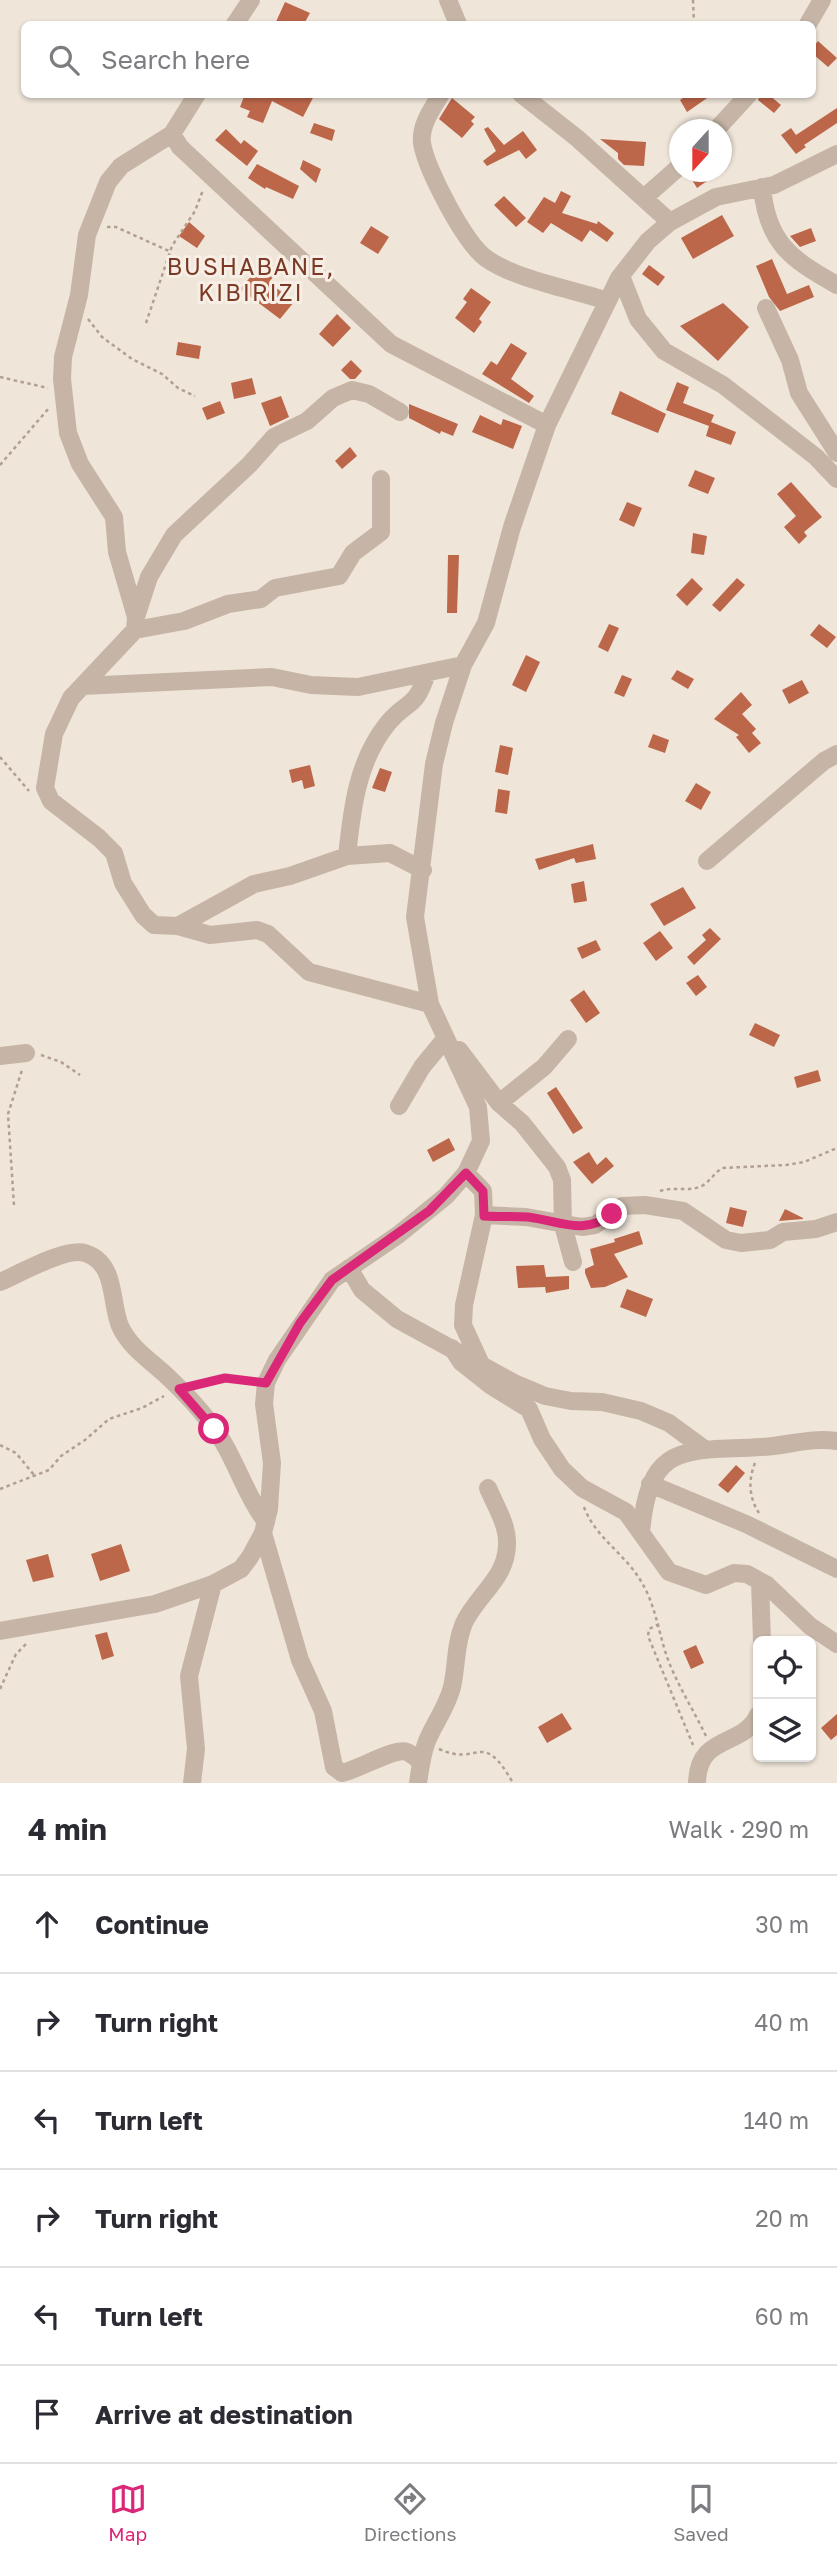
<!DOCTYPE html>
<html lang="en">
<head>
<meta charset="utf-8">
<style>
  :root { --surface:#fff; --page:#f7f7f7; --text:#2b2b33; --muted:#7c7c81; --line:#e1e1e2; --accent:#db2777 }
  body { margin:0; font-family:"Golos Text",sans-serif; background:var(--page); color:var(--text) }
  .controls { position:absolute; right:21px; bottom:21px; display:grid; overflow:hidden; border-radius:10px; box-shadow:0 2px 5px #0004 }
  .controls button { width:63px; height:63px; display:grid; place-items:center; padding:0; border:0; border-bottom:2px solid var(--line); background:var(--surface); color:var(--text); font:35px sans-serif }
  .compass { position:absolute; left:669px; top:119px; width:63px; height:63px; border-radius:50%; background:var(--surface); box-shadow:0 2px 5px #0004; rotate:201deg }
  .stop { position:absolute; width:21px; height:21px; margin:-16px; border:5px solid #db2777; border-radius:50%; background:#fff }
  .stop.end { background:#db2777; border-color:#fff; box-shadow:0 2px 7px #0008 }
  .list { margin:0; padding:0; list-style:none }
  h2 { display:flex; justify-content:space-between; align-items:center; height:91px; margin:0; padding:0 28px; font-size:30px }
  h2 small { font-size:23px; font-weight:400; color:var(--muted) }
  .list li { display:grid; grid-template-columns:46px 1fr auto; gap:21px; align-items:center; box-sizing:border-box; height:98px; padding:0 28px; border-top:2px solid var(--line) }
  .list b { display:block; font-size:26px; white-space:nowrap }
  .list em { font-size:23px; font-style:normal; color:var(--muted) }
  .icon { flex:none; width:38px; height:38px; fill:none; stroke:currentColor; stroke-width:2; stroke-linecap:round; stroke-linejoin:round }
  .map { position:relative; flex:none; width:837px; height:1783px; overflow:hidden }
  .search { position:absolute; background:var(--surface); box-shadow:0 2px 5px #0004; left:21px; right:21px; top:21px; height:77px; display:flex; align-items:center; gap:18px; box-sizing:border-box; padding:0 24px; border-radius:10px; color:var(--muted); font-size:26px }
  .sheet { height:679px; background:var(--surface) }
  nav { display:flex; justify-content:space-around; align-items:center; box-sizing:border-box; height:98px; border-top:2px solid var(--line); background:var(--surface); font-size:19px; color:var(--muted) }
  nav a { display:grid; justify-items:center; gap:4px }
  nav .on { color:var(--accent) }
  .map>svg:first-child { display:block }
  .building { fill:#bc664a }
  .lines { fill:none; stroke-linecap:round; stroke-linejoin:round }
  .path { stroke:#b19f91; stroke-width:2.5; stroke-dasharray:3.5 3.5; stroke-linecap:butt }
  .minor { stroke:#c6b5a6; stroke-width:18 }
  .route { stroke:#db2777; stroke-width:9 }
  .labels { text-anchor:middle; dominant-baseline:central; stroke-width:6; stroke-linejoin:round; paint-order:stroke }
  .neighbourhood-label { font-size:23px; letter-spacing:2px; fill:#7b3a26; stroke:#f7efe5 }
</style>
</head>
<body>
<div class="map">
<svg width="837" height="1783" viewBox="0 0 837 1783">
  <rect width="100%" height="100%" fill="#efe5d9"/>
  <path class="building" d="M285 2 310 13 304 24H275Z
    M818 41 837 58 828 67 813 54V47Z
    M245 94H315L303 117 272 101 263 123 247 117 250 111 240 107Z
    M689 94H713L687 112 680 100Z
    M760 94H768L781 105 774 113 758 100Z
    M452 98 475 117 471 121 474 124 462 138 439 119Z
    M837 108V123L804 145 806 147 796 154 781 135 791 128 796 135Z
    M314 123 335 130 332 141 310 133Z
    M488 127 504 145 523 131 537 150 526 159 519 150 487 166 483 161 496 151 484 129Z
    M226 129 241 144 244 140 258 151 247 166 215 140Z
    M600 139 646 142 644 166 624 165 618 159V153Z
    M303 160 321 169 316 183 300 169Z
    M257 164 299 186 293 199 266 187 265 189 248 178Z
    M695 172H701L707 181 697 188 689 175Z
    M561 191 571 196 562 213 597 224 598 221 614 233 607 242 590 230 582 242 551 223 543 233 527 222 544 197 555 203Z
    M504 196 526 218 516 227 494 205Z
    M722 215 734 236 693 259 681 238Z
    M189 222 205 236 197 248 179 236Z
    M371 226 389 237 378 254 360 243Z
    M811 228 816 241 800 247 790 236Z
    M772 259 787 294 809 285 814 297 780 311 769 297 756 266Z
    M261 265 274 276 269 282 294 302 280 319 240 289Z
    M649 265 665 277 658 286 642 274Z
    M471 288 491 302 479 319 482 322 474 333 455 318 467 302 463 299Z
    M723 303 749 327 718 361 680 326Z
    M337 314 351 328 333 347 319 334Z
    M178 342 201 346 199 359 176 355Z
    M511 343 527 353 511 379 534 396 529 403 482 374 491 361 497 365Z
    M351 360 362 371 355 379H350L341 370Z
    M252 378 256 394 234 399 231 383Z
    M677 382 689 387 683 403 714 415 711 422 736 432 731 445 706 436 709 426 666 410Z
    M620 391 666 414 658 433 611 414Z
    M281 396 289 417 270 426 261 403Z
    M220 401 225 413 207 420 202 408Z
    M409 404 458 424 453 436 441 431 440 434 409 418Z
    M480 415 501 425 503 419 522 426 513 449 472 432Z
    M350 447 357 456 342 469 335 461Z
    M695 470 715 478 708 494 688 486Z
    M791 482 822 517 804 532 807 536 799 544 784 527 796 516 777 494Z
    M627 502 642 508 634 527 619 520Z
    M693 533 707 536 704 555 691 553Z
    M448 555H459L457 613H447Z
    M692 578 703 589 687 606 676 595Z
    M737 578 745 585 720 612 712 605Z
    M609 624 619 628 608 652 598 647Z
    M819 624 836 637 827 648 810 635Z
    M526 655 540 662 526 692 512 685Z
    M677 670 694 679 688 689 671 679Z
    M622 675 632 679 624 697 614 693Z
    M802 680 809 693 789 704 782 690Z
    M741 692 752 705 742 714 756 729 752 733 761 743 749 753 736 737 739 735 714 719Z
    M653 734 669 740 665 753 648 747Z
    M500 745 513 748 508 775 495 772Z
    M310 765 315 786 304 789 302 780 292 783 289 770Z
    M380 768 392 772 385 792 372 788Z
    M696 783 711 792 701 810 685 801Z
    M498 789 510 791 507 814 495 812Z
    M593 844 596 859 576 863 574 858 539 870 535 859Z
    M584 881 587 901 574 903 571 884Z
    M683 887 696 908 664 926 650 904Z
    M710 928 721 939 694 965 687 957 706 940 702 935Z
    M660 931 673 948 656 961 643 943Z
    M596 940 601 950 582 959 577 948Z
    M698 975 707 987 696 996 686 983Z
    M584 990 600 1013 586 1023 570 1000Z
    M755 1023 780 1035 774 1047 749 1035Z
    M818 1070 821 1081 797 1088 794 1077Z
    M556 1087 583 1128 573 1134 547 1093Z
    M449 1138 455 1150 433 1162 427 1150Z
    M589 1152 597 1165 606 1157 614 1166 592 1184 573 1162Z
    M730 1207 747 1211 743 1227 726 1223Z
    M785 1209 803 1218V1219L779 1221Z
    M639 1231 643 1244 614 1254 628 1277 605 1287 591 1288 585 1273V1269L594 1265 590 1249 615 1242 614 1239Z
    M544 1265 546 1277 569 1276V1289L546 1293 545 1287 518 1288 516 1266Z
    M627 1289 653 1299 646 1317 620 1307Z
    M736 1465 745 1473 728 1493 718 1485Z
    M121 1544 130 1571 100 1581 91 1554Z
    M48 1554 54 1577 33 1582 26 1560Z
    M107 1632 114 1656 102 1660 95 1635Z
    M696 1645 704 1663 691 1669 683 1651Z
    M562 1713 572 1729 547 1743 538 1727Z
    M837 1714V1735L831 1740 821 1728Z"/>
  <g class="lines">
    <path class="path" d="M693 0 694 24
      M107 227H116L169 251
      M88 319 102 337 132 359 162 374 178 388 195 396
      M146 323 172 246 195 211 203 190
      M0 377 48 388
      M0 465 49 408
      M0 757 29 791
      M41 1055 61 1062 80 1075
      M660 1191C674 1186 693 1193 705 1184 711 1179 715 1173 722 1168L786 1165 804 1162 837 1148
      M14 1205 8 1114 22 1070
      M197 1385 225 1378 252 1382
      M0 1445 16 1453 34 1475
      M755 1463C748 1480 749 1498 759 1513
      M0 1489 49 1470 61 1456 85 1440 109 1419 142 1408 164 1396
      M584 1507C596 1539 626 1554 642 1583 655 1605 658 1629 666 1654 675 1681 693 1709 706 1736
      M659 1624 649 1629 648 1636 693 1745
      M0 1689 16 1654 27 1643
      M439 1749C480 1768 481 1727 513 1783"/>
    <path class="minor" d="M448 0 458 24
      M235 24 251 0
      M808 24 822 0
      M197 94 172 134 180 147 391 344 547 425
      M441 94C432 109 420 125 422 143 426 169 465 244 487 259 518 280 571 289 608 301
      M521 94 577 138 670 222
      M716 130 749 94
      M762 187C767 242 790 259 837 285
      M645 197 680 166
      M621 276 638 319 664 351 723 385 816 457 837 479
      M766 308 790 360 799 393 837 453
      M381 479V532L353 553 339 576 275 588 261 599 228 604 184 621 135 630 71 698 54 734 45 788 51 801 99 838 114 853 123 883 143 915 154 925 178 926 254 884 290 876 347 856 390 853 423 870
      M136 617 149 577 174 535 249 465 274 437 307 421 333 398 352 390 369 394 400 412
      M135 630 136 617 117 552 114 517 80 464 68 433 62 379 63 357 79 295 87 235 108 182 121 166 172 134
      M82 686 272 677 311 685 358 687 463 665
      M347 856C352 809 357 761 388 723 408 699 415 710 427 673
      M707 861 824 761 837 754
      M178 926 210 935 257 930 268 934 309 972 430 1004
      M459 1050 499 1103 522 1123 557 1167 562 1180 563 1225 573 1262
      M0 1056 26 1053
      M499 1103 544 1067 568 1039
      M399 1106 422 1067 445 1039
      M466 1173 483 1191 484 1215 464 1305 463 1325 480 1362
      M484 1215 526 1217 582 1227 595 1225 622 1206 645 1205 683 1211 726 1240 741 1243 770 1240 783 1232 816 1229 837 1222
      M349 1268 362 1290 397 1319 514 1383 545 1396 571 1401 602 1402 641 1411 669 1423 703 1448
      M0 1282C19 1274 66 1247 85 1253 117 1263 110 1302 120 1326 130 1348 151 1361 168 1377 188 1396 209 1418 223 1442 239 1469 247 1497 266 1522
      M452 1348 461 1362 490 1385 529 1409 542 1439 562 1469 582 1488 626 1512 669 1572 706 1585 734 1573 747 1574 767 1585 810 1626 837 1644
      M650 1484 746 1524 837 1569
      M263 1533 300 1660 323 1711 334 1767 342 1773C358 1770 395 1747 407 1752 412 1754 417 1759 421 1762
      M641 1533C649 1439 687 1452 761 1447 787 1446 810 1437 837 1441
      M760 1582 762 1641
      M0 1631 155 1604 213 1584 241 1569 250 1557 263 1533 269 1509 272 1463 264 1404 266 1383 277 1360 332 1280 398 1235 446 1196 466 1173 481 1141 478 1107 430 1004 415 917 434 764 444 723 463 665 486 623 512 527 547 425 619 278 648 241 670 222 716 197 774 185 837 154
      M192 1783 196 1749 189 1676 213 1584
      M418 1783C420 1769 422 1754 427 1741 435 1722 447 1707 452 1687 457 1665 455 1644 464 1623 477 1595 507 1578 507 1544 508 1525 495 1505 488 1488
      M697 1783C698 1733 743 1748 758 1715"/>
  </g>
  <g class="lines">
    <path class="route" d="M214 1429 179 1389 225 1378 266 1383 300 1323 332 1280 429 1211 466 1173 483 1191 484 1216C499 1217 514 1216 528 1217 560 1221 584 1236 612 1214"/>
  </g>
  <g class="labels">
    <g class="neighbourhood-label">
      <text x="251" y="266">BUSHABANE,<tspan x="251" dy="26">KIBIRIZI</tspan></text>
    </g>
  </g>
</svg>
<div class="controls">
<button><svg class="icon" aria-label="locate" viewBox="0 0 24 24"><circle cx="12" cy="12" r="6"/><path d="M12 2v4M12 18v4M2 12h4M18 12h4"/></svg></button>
<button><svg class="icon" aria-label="layers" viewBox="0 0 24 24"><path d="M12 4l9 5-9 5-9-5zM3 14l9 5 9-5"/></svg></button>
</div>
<svg class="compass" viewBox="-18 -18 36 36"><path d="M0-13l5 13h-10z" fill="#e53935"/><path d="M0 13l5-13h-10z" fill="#7c7c81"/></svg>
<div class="stop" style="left:214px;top:1429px"></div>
<div class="stop end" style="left:612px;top:1214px"></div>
<div class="search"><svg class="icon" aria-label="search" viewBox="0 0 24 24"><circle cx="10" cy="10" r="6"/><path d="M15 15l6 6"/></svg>Search here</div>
</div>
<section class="sheet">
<h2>4 min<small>Walk · 290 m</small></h2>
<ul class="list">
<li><svg class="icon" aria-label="ahead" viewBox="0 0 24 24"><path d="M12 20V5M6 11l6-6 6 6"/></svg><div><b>Continue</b></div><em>30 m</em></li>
<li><svg class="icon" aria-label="right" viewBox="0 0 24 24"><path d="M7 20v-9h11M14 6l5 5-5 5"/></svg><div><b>Turn right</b></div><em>40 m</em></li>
<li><svg class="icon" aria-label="left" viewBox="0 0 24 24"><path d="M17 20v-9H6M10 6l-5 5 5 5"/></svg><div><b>Turn left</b></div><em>140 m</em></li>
<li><svg class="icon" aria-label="right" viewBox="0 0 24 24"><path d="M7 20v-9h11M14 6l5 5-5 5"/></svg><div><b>Turn right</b></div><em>20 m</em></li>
<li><svg class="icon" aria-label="left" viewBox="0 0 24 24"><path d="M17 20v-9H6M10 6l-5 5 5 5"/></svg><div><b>Turn left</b></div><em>60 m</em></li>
<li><svg class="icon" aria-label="arrive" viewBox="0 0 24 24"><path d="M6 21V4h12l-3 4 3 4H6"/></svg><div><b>Arrive at destination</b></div></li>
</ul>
</section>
<nav>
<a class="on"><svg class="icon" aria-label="map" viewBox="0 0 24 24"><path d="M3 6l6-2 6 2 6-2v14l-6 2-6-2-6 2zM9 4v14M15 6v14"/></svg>Map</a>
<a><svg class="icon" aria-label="directions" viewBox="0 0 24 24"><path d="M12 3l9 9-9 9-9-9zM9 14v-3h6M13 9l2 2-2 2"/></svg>Directions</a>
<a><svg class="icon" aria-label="saved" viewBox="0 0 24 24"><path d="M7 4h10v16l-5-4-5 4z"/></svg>Saved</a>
</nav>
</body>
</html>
